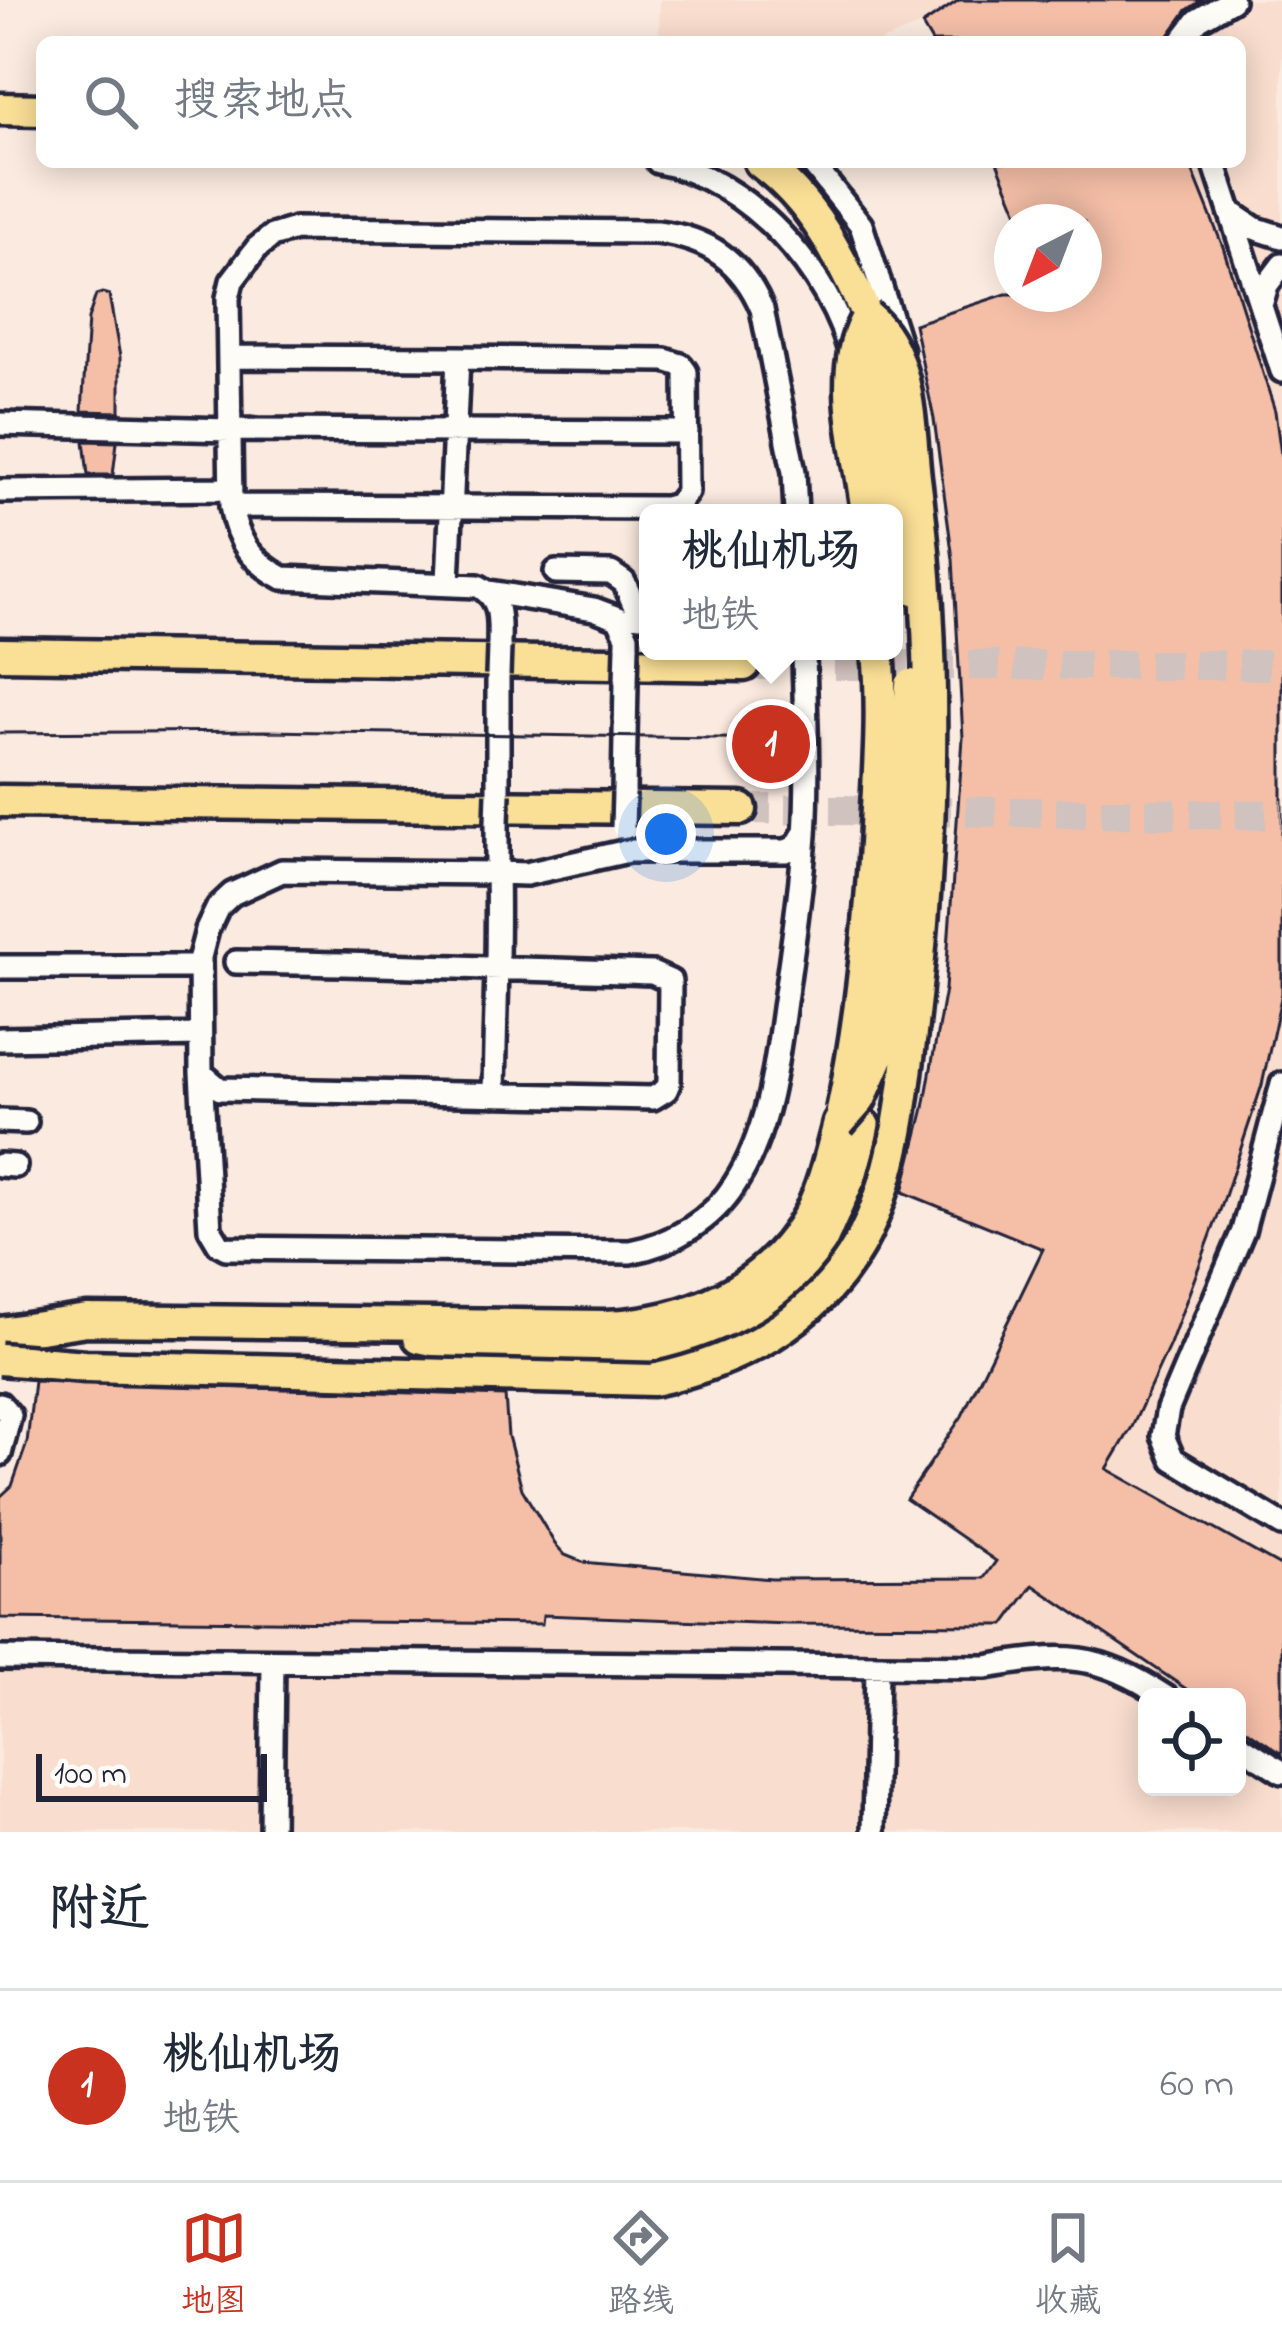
<!DOCTYPE html>
<html lang="zh">
<head>
<meta charset="utf-8">
<style>
  :root { --surface:#fff; --page:#f6f6f7; --text:#1f2937; --muted:#747a83; --line:#e0e1e3; --accent:#c8321e }
  body { margin:0; font-family:"Indie Flower","LXGW WenKai TC",sans-serif; background:var(--page); color:var(--text) }
  .controls { position:absolute; right:36px; bottom:36px; display:grid; overflow:hidden; border-radius:18px; box-shadow:0 6px 30px #0003 }
  .controls button { width:108px; height:108px; display:grid; place-items:center; padding:0; border:0; border-bottom:3px solid var(--line); background:var(--surface); color:var(--text); font:60px sans-serif }
  .compass { position:absolute; left:994px; top:204px; width:108px; height:108px; border-radius:50%; background:var(--surface); box-shadow:0 6px 30px #0003; rotate:222deg }
  .scale { position:absolute; left:36px; bottom:30px; width:231px; box-sizing:border-box; padding-left:12px; border:6px solid #22223b; border-top:0; font-size:33px; line-height:42px; white-space:nowrap; color:#22223b; -webkit-text-stroke:9px #fdfcf7; paint-order:stroke }
  .you { position:absolute; left:666px; top:834px; width:42px; height:42px; margin:-30px; border:9px solid #fff; border-radius:50%; background:#1a73e8; box-shadow:0 0 0 18px #1a73e833 }
  .badge { display:grid; place-items:center; width:78px; height:78px; border-radius:50%; background:var(--accent); color:#fff; font-size:39px; font-weight:700 }
  .pin { position:absolute; translate:-50% -50%; border:6px solid #fff; box-shadow:0 3px 12px #0006 }
  .popup { position:absolute; left:639px; top:504px; width:264px; height:156px; box-sizing:border-box; display:grid; place-content:center; border-radius:18px; background:var(--surface); filter:drop-shadow(0 3px 9px #0005); font-size:39px; white-space:nowrap; color:var(--muted) }
  .popup b { font-size:45px; color:var(--text) }
  .popup::after { content:''; position:absolute; left:50%; top:100%; margin-left:-24px; border:24px solid transparent; border-top-color:var(--surface) }
  .list { margin:0; padding:0; list-style:none }
  h2 { display:flex; justify-content:space-between; align-items:center; height:156px; margin:0; padding:0 48px; font-size:51px }
  h2 small { font-size:39px; font-weight:400; color:var(--muted) }
  .list li { display:grid; grid-template-columns:78px 1fr auto; gap:36px; align-items:center; box-sizing:border-box; height:192px; padding:0 48px; border-top:3px solid var(--line) }
  .list b { display:block; font-size:45px; white-space:nowrap }
  .list p { margin:0; font-size:39px; white-space:nowrap; color:var(--muted) }
  .list em { font-size:39px; font-style:normal; color:var(--muted) }
  .icon { flex:none; width:66px; height:66px; fill:none; stroke:currentColor; stroke-width:2; stroke-linecap:round; stroke-linejoin:round }
  .map { position:relative; flex:none; width:1282px; height:1832px; overflow:hidden }
  .search { position:absolute; background:var(--surface); box-shadow:0 6px 30px #0003; left:36px; right:36px; top:36px; height:132px; display:flex; align-items:center; gap:30px; box-sizing:border-box; padding:0 42px; border-radius:18px; color:var(--muted); font-size:45px }
  .sheet { height:348px; background:var(--surface) }
  nav { display:flex; justify-content:space-around; align-items:center; box-sizing:border-box; height:168px; border-top:3px solid var(--line); background:var(--surface); font-size:33px; color:var(--muted) }
  nav a { display:grid; justify-items:center; gap:6px }
  nav .on { color:var(--accent) }
  .map>svg:first-child { display:block }
  .built { fill:#f9ddce; fill-rule:evenodd }
  .building { fill:#f5bfa7; stroke:#22223b; stroke-width:3 }
  .lines { fill:none; stroke-linecap:round; stroke-linejoin:round }
  .highway-tunnel { stroke:#d0c2be; stroke-width:30; stroke-dasharray:30 15; stroke-linecap:butt }
  .minor-casing { stroke:#22223b; stroke-width:30 }
  .highway-casing { stroke:#22223b; stroke-width:39 }
  .minor { stroke:#fdfcf7; stroke-width:21 }
  .highway { stroke:#fadf96; stroke-width:30 }
  .tram { stroke:#22223b; stroke-width:3 }
  .minor-bridge-casing { stroke:#22223b; stroke-width:30; stroke-linecap:butt }
  .highway-bridge-casing { stroke:#22223b; stroke-width:39; stroke-linecap:butt }
  .minor-bridge { stroke:#fdfcf7; stroke-width:21 }
  .highway-bridge { stroke:#fadf96; stroke-width:30 }
</style>
</head>
<body>
<div class="map">
<svg width="1282" height="1832" viewBox="0 0 1282 1832">
  <rect width="100%" height="100%" fill="#fbeadf"/>
  <filter id="ink" filterUnits="userSpaceOnUse"><feTurbulence type="fractalNoise" baseFrequency=".00833" numOctaves="2"/><feDisplacementMap in="SourceGraphic" scale="24" xChannelSelector="R" yChannelSelector="G"/><feConvolveMatrix kernelMatrix="1 2 1 2 8 2 1 2 1" color-interpolation-filters="sRGB"/></filter>
  <g filter="url(#ink)">
    <path class="built" d="M660 0H1282V1832H0V1497L12 1486 27 1443 34 1379 504 1385 508 1436 522 1488 555 1544 565 1555 582 1562 773 1579 983 1578 995 1562 906 1499 962 1416 1042 1250 903 1192 924 1108 945 988 963 738 953 559 934 419 914 324 1012 292 1084 294V222L997 162H1240V42H932L921 25 879 42H659ZM1147 1697H1237V1787H1147Z"/>
    <path class="building" d="M959 0H1202L1187 10 1167 38 1159 42H932L922 25Z
      M997 162H1189L1223 247 1275 411 1282 462V993L1262 1085 1222 1205 1170 1344 1132 1427 1107 1469 1282 1567V1754L1237 1723V1697H1198L1033 1585 1004 1625 787 1624 543 1615 542 1624 0 1618V1497L12 1486 27 1443 34 1381 505 1396 508 1436 522 1489 555 1544 565 1555 582 1562 772 1579 984 1578 996 1561 906 1499 962 1416 1043 1249 903 1192 924 1108 945 989 963 738 953 559 934 419 914 324 1006 294H1084V222H1022Z
      M102 293 109 295 120 357V412L82 411 88 319 96 295Z
      M84 441 117 442 113 475H88Z"/>
    <g class="lines">
      <path class="highway-tunnel" d="M744 665H1282
        M741 809 1282 815"/>
      <g class="minor-casing">
        <path id="minor" d="M1181 42 1198 20 1232 0
          M658 162C747 178 832 273 852 360
          M811 162 861 225 901 350
          M1214 162 1282 371
          M1232 213 1254 228 1282 237
          M1262 302 1267 285 1282 265
          M229 357 458 358 448 582
          M0 424 230 430 687 432
          M0 491 231 489
          M231 506 666 508 677 505 687 492 686 372 681 365 665 360 458 358
          M556 572 611 573 624 582 639 616H648
          M490 592 594 609 618 618 627 636V646
          M499 647C499 621 503 599 478 586L283 578C251 561 237 542 231 506L228 298 232 281 257 248 272 236 295 229 657 232C708 238 742 261 762 309L794 472 796 513
          M498 793V675
          M624 793 626 682
          M497 823V873L526 874 628 851H786L796 847 805 832
          M236 962C374 964 513 969 652 973L670 981 669 1083 666 1090 653 1098 220 1089 201 1073 200 957 207 930 218 907 232 894 282 871 497 873C499 947 495 1021 494 1095
          M0 967H200
          M0 1039 200 1035
          M201 1073 210 1229 219 1244 226 1248 630 1252C672 1244 712 1221 735 1184 768 1133 776 1067 784 1008 792 951 801 893 805 835 809 774 805 712 804 651
          M1282 1084 1243 1231 1168 1409 1163 1436 1173 1459 1282 1525
          M0 1121 26 1122
          M0 1165 15 1166
          M0 1404 10 1415 0 1454
          M0 1658 986 1667C1066 1653 1096 1652 1166 1697
          M1237 1743 1282 1772
          M271 1832 273 1661
          M874 1832 877 1667"/>
      </g>
      <g class="highway-casing">
        <path id="highway" d="M0 109 42 110
          M760 162C814 202 840 256 867 316
          M0 654 744 665
          M0 801 741 809
          M813 1260 851 1174 864 1126
          M0 1333 87 1320 605 1326C688 1323 769 1290 810 1213 824 1185 831 1153 839 1123
          M419 1337C514 1358 671 1367 755 1310 781 1293 800 1268 820 1244"/>
      </g>
      <use href="#minor" class="minor"/>
      <use href="#highway" class="highway"/>
      <path class="tram" d="M0 733 264 731 780 739"/>
      <g class="minor-bridge-casing">
        <path id="minor-bridge" d="M498 675 499 647
          M626 682 627 646
          M497 823 498 793
          M623 827 624 793"/>
      </g>
      <g class="highway-bridge-casing">
        <path id="highway-bridge" d="M865 321C836 377 860 453 867 513
          M868 322 907 589
          M842 1111C863 1012 872 910 877 808 880 756 883 703 878 651
          M839 1123 860 1099 879 1055 903 865 911 685
          M0 1359 85 1366 653 1380C737 1362 816 1322 859 1245 894 1182 903 1103 911 1033 933 848 939 662 915 478 909 425 911 352 867 316"/>
      </g>
      <use href="#minor-bridge" class="minor-bridge"/>
      <use href="#highway-bridge" class="highway-bridge"/>
    </g>
  </g>
</svg>
<div class="controls">
<button><svg class="icon" aria-label="locate" viewBox="0 0 24 24"><circle cx="12" cy="12" r="6"/><path d="M12 2v4M12 18v4M2 12h4M18 12h4"/></svg></button>
</div>
<svg class="compass" viewBox="-18 -18 36 36"><path d="M0-13l5 13h-10z" fill="#e53935"/><path d="M0 13l5-13h-10z" fill="#747a83"/></svg>
<div class="scale">100 m</div>
<div class="you"></div>
<div class="pin badge" style="left:771px;top:744px">1</div>
<div class="popup"><b>桃仙机场</b>地铁</div>
<div class="search"><svg class="icon" aria-label="search" viewBox="0 0 24 24"><circle cx="10" cy="10" r="6"/><path d="M15 15l6 6"/></svg>搜索地点</div>
</div>
<section class="sheet">
<h2>附近<small></small></h2>
<ul class="list">
<li><span class="badge">1</span><div><b>桃仙机场</b><p>地铁</p></div><em>60 m</em></li>
</ul>
</section>
<nav>
<a class="on"><svg class="icon" aria-label="map" viewBox="0 0 24 24"><path d="M3 6l6-2 6 2 6-2v14l-6 2-6-2-6 2zM9 4v14M15 6v14"/></svg>地图</a>
<a><svg class="icon" aria-label="directions" viewBox="0 0 24 24"><path d="M12 3l9 9-9 9-9-9zM9 14v-3h6M13 9l2 2-2 2"/></svg>路线</a>
<a><svg class="icon" aria-label="saved" viewBox="0 0 24 24"><path d="M7 4h10v16l-5-4-5 4z"/></svg>收藏</a>
</nav>
</body>
</html>
